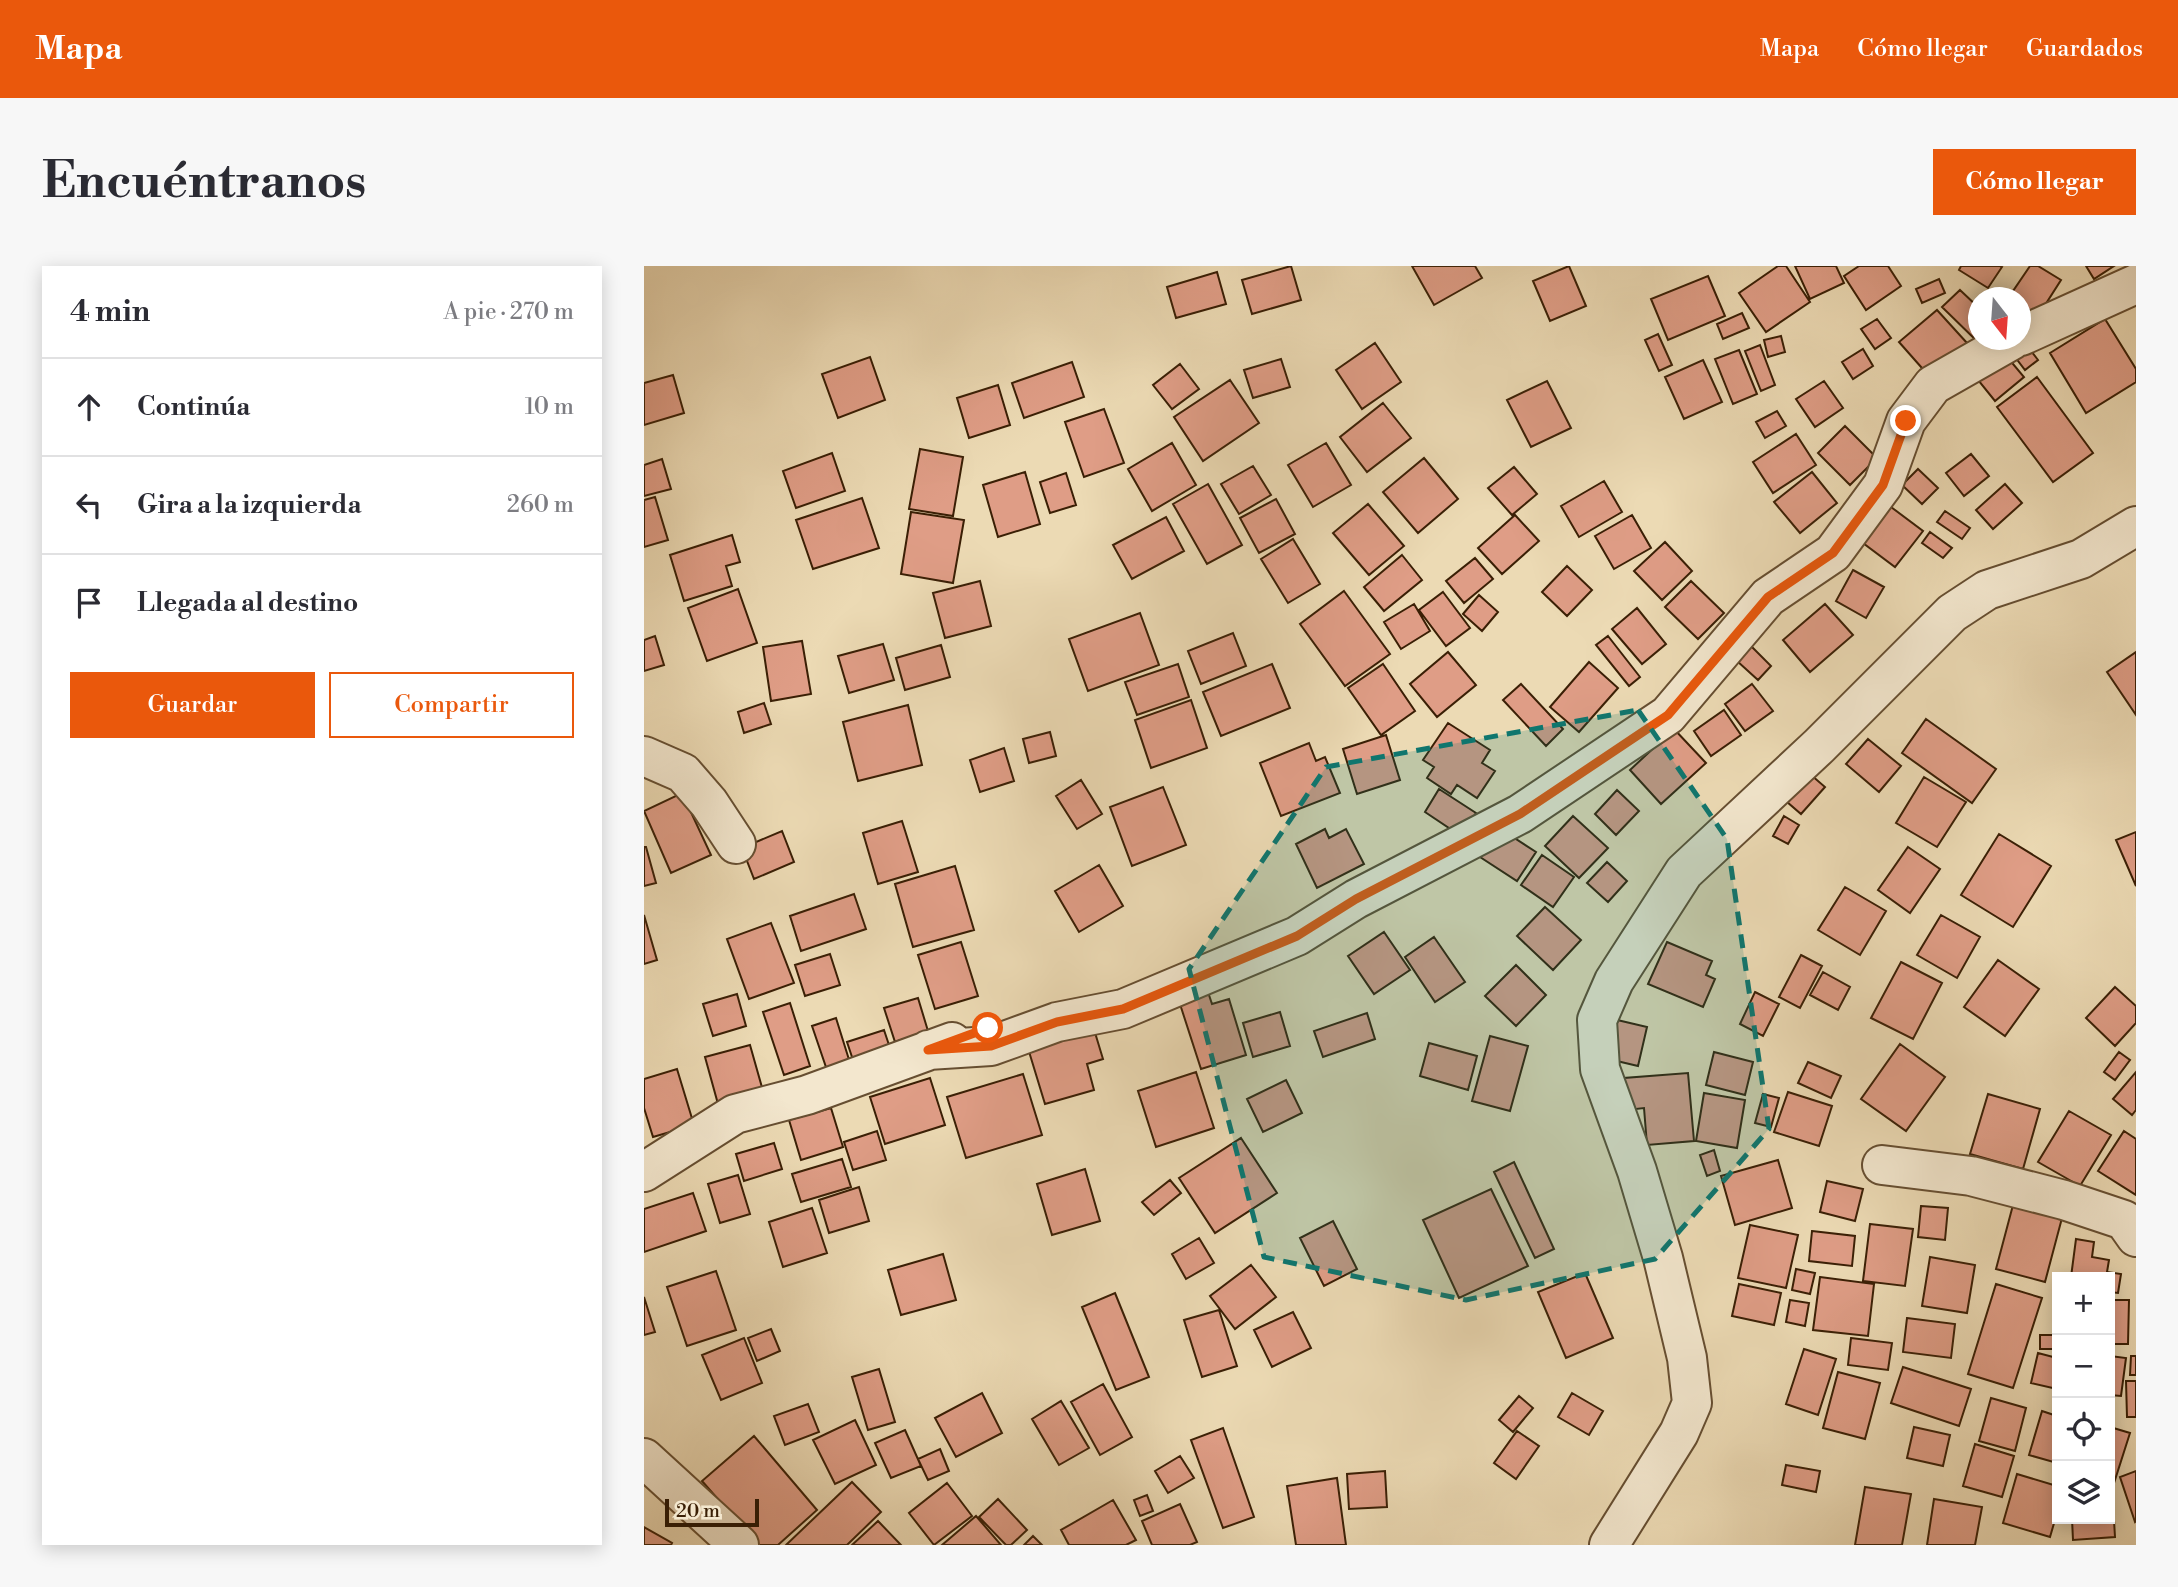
<!DOCTYPE html>
<html lang="es">
<head>
<meta charset="utf-8">
<style>
  :root { --surface:#fff; --page:#f7f7f7; --text:#2b2b33; --muted:#7c7c81; --line:#e1e1e2; --accent:#ea580c }
  body { margin:0; font-family:"Libre Bodoni",serif; background:var(--page); color:var(--text) }
  .controls { position:absolute; right:21px; bottom:21px; display:grid; overflow:hidden; border-radius:0px; box-shadow:0 4px 18px #0003 }
  .controls button { width:63px; height:63px; display:grid; place-items:center; padding:0; border:0; border-bottom:2px solid var(--line); background:var(--surface); color:var(--text); font:35px sans-serif }
  .compass { position:absolute; left:1324px; top:21px; width:63px; height:63px; border-radius:50%; background:var(--surface); box-shadow:0 4px 18px #0003; rotate:163deg }
  .scale { position:absolute; left:21px; bottom:18px; width:94px; box-sizing:border-box; padding-left:7px; border:4px solid #3a1f05; border-top:0; font-size:19px; line-height:24px; white-space:nowrap; color:#3a1f05; -webkit-text-stroke:5px #f3e7ce; paint-order:stroke }
  .stop { position:absolute; width:21px; height:21px; margin:-16px; border:5px solid #ea580c; border-radius:50%; background:#fff }
  .stop.end { background:#ea580c; border-color:#fff; box-shadow:0 2px 7px #0008 }
  .list { margin:0; padding:0; list-style:none }
  h2 { display:flex; justify-content:space-between; align-items:center; height:91px; margin:0; padding:0 28px; font-size:30px }
  h2 small { font-size:23px; font-weight:400; color:var(--muted) }
  .list li { display:grid; grid-template-columns:46px 1fr auto; gap:21px; align-items:center; box-sizing:border-box; height:98px; padding:0 28px; border-top:2px solid var(--line) }
  .list b { display:block; font-size:26px; white-space:nowrap }
  .list em { font-size:23px; font-style:normal; color:var(--muted) }
  .actions { display:flex; gap:14px; padding:21px 28px }
  .actions a { flex:1; padding:16px 0; border:2px solid var(--accent); border-radius:0px; text-align:center; font-size:24px; color:var(--accent) }
  .actions .main { background:var(--accent); color:#fff }
  .icon { flex:none; width:38px; height:38px; fill:none; stroke:currentColor; stroke-width:2; stroke-linecap:round; stroke-linejoin:round }
  .map { position:relative; flex:none; width:1492px; height:1279px; overflow:hidden; border-radius:0px }
  header { display:flex; align-items:center; gap:42px; box-sizing:border-box; height:98px; padding:0 35px; background:var(--accent); color:#fff }
  header strong { font-size:33px }
  nav { display:flex; gap:38px; margin-inline-start:auto; font-size:24px }
  .intro { display:flex; align-items:center; justify-content:space-between; box-sizing:border-box; height:168px; padding:0 42px }
  h1 { margin:0; font-size:49px }
  .button { padding:18px 32px; border-radius:0px; background:var(--accent); color:#fff; font-size:24px; font-weight:700 }
  main { display:flex; gap:42px; padding:0 42px }
  aside { flex:1; background:var(--surface); border-radius:0px; box-shadow:0 4px 18px #0003 }
  .map>svg:first-child { display:block }
  .building { fill:#df9d86; stroke:#3a1f05; stroke-width:2 }
  .lines { fill:none; stroke-linecap:round; stroke-linejoin:round }
  .minor-casing { stroke:#664e31; stroke-width:42 }
  .minor { stroke:#f3e7ce; stroke-width:38 }
  .route { stroke:#ea580c; stroke-width:9 }
  .marked { fill:#0f766e; fill-opacity:0.2; stroke:#0f766e; stroke-width:5; stroke-dasharray:14 9; stroke-linejoin:round }
</style>
</head>
<body>
<header>
<strong>Mapa</strong>
<nav><a>Mapa</a><a>Cómo llegar</a><a>Guardados</a></nav>
</header>
<div class="intro"><h1>Encuéntranos</h1><a class="button">Cómo llegar</a></div>
<main>
<aside>
<h2>4 min<small>A pie · 270 m</small></h2>
<ul class="list">
<li><svg class="icon" aria-label="ahead" viewBox="0 0 24 24"><path d="M12 20V5M6 11l6-6 6 6"/></svg><div><b>Continúa</b></div><em>10 m</em></li>
<li><svg class="icon" aria-label="left" viewBox="0 0 24 24"><path d="M17 20v-9H6M10 6l-5 5 5 5"/></svg><div><b>Gira a la izquierda</b></div><em>260 m</em></li>
<li><svg class="icon" aria-label="arrive" viewBox="0 0 24 24"><path d="M6 21V4h12l-3 4 3 4H6"/></svg><div><b>Llegada al destino</b></div></li>
</ul>
<div class="actions"><a class="main">Guardar</a><a>Compartir</a></div>
</aside>
<div class="map">
<svg width="1492" height="1279" viewBox="0 0 1492 1279">
  <rect width="100%" height="100%" fill="#ecdab4"/>
  <filter id="stains"><feTurbulence type="fractalNoise" baseFrequency=".00286" numOctaves="4"/><feColorMatrix values="0 0 0 0 .2 0 0 0 0 .09 0 0 0 0 .02 0 0 0 .5 -.17"/></filter>
  <radialGradient id="worn" r=".72"><stop offset=".6" stop-color="#630" stop-opacity="0"/><stop offset="1" stop-color="#630" stop-opacity=".3"/></radialGradient>
  <path class="building" d="M647 0 657 34 608 48 598 14Z
    M768 0H831L838 12 790 39Z
    M925 0 942 40 906 55 889 15Z
    M1134 0H1142L1166 36 1122 66 1095 27Z
    M1151 0H1192L1200 17 1166 33Z
    M1215 0H1244L1257 20 1222 44 1200 10Z
    M1317 0H1356L1358 1 1344 22 1315 4Z
    M1386 0H1394L1417 14 1394 50 1377 39V32L1365 31Z
    M1442 0H1470L1450 13Z
    M573 6 582 38 532 52 523 21Z
    M1064 10 1081 50 1024 74 1007 33Z
    M1295 13 1301 27 1278 37 1272 23Z
    M1316 24 1335 42V74L1339 81 1298 41Z
    M1293 44 1323 77 1285 110 1255 76Z
    M1098 47 1105 62 1079 73 1073 58Z
    M1233 53 1247 72 1231 83 1217 63Z
    M1461 53 1492 103V116L1442 147 1406 87Z
    M1014 68 1028 99 1015 105 1001 74Z
    M1137 70 1141 86 1124 91 1120 74Z
    M731 77 757 116 718 143 692 104Z
    M1381 77 1394 94 1381 104 1368 87Z
    M1116 79 1131 119 1117 125 1101 85Z
    M1219 83 1229 100 1209 113 1198 96Z
    M1095 84 1113 128 1089 138 1071 93Z
    M1359 86 1380 111 1351 135 1330 109Z
    M226 91 241 134 194 152 178 108Z
    M637 93 646 121 609 132 600 104Z
    M1059 94 1078 136 1040 153 1021 111Z
    M428 96 440 131 380 152 368 117Z
    M536 98 555 123 528 143 509 119Z
    M29 109 40 147 0 159V117Z
    M1393 111 1449 187 1409 216 1353 141Z
    M586 114 615 157 559 195 530 151Z
    M903 115 927 162 887 181 863 134Z
    M1180 115 1199 142 1171 161 1152 133Z
    M354 119 366 159 325 172 313 132Z
    M739 137 767 172 723 206 696 171Z
    M460 143 480 197 440 211 421 156Z
    M1133 145 1142 160 1121 172 1112 156Z
    M1201 160 1233 192 1206 219 1174 187Z
    M1152 168 1172 199 1129 227 1109 196Z
    M528 177 552 219 508 245 484 203Z
    M682 177 707 219 669 241 644 199Z
    M276 183 319 191 309 250 265 243Z
    M188 187 201 225 152 242 139 205Z
    M1327 188 1345 210 1320 230 1302 207Z
    M780 192 814 233 774 267 739 226Z
    M18 193 27 223 0 230V199Z
    M609 200 627 229 595 248 577 218Z
    M870 201 893 228 868 249 844 222Z
    M1274 203 1294 222 1278 238 1258 219Z
    M381 206 396 258 354 271 339 219Z
    M1168 206 1193 237 1156 267 1130 236Z
    M422 207 432 239 406 247 396 216Z
    M960 215 978 246 935 271 917 240Z
    M564 218 598 279 563 298 529 238Z
    M1361 218 1378 237 1349 263 1332 244Z
    M11 231 24 274 0 281V234Z
    M218 232 235 282 169 303 152 254Z
    M632 233 651 268 615 287 596 252Z
    M724 238 760 280 725 309 689 267Z
    M1247 241 1279 265 1251 301 1219 277Z
    M1301 245 1326 262 1318 273 1293 256Z
    M267 246 320 254 309 317 257 308Z
    M871 249 895 275 858 308 834 282Z
    M988 249 1007 282 970 303 951 270Z
    M522 251 540 285 488 313 469 279Z
    M1286 266 1308 282 1299 292 1278 277Z
    M88 269 96 296 82 300 88 320 40 335 26 289Z
    M649 273 676 318 644 337 617 293Z
    M1021 276 1048 305 1018 334 990 305Z
    M758 289 778 314 740 345 720 321Z
    M831 292 849 313 820 337 802 315Z
    M923 300 948 324 923 350 898 326Z
    M1209 304 1240 321 1222 352 1192 335Z
    M336 315 347 360 301 372 289 327Z
    M1047 315 1080 347 1054 373 1021 341Z
    M94 323 113 377 63 395 44 342Z
    M700 325 746 388 701 420 656 358Z
    M799 326 826 362 802 380 775 344Z
    M835 329 854 346 838 365 819 348Z
    M770 338 786 365 757 383 740 356Z
    M1181 338 1209 369 1166 406 1139 374Z
    M993 342 1022 378 998 398 968 363Z
    M496 347 515 399 444 425 425 373Z
    M589 367 602 400 557 418 544 385Z
    M11 370 20 399 0 405V374Z
    M964 370 996 411 985 420 952 379Z
    M158 375 167 428 127 435 119 381Z
    M239 378 250 414 205 427 194 390Z
    M297 379 306 411 261 424 252 392Z
    M1107 380 1127 400 1114 414 1093 395Z
    M804 386 832 419 793 451 766 418Z
    M1492 386V449L1463 406Z
    M945 396 974 422 935 466 906 441Z
    M534 398 545 431 493 449 481 416Z
    M628 398 646 442 577 470 559 426Z
    M739 398 771 445 737 469 704 422Z
    M877 418 919 463 902 480 859 434Z
    M1108 418 1129 445 1101 465 1081 438Z
    M547 434 563 482 507 502 491 454Z
    M120 437 127 458 100 467 94 446Z
    M264 439 278 499 214 515 199 456Z
    M1080 444 1097 469 1067 490 1050 465Z
    M1282 453 1352 503 1328 537 1258 487Z
    M804 457 846 484 838 497 851 505 833 532 813 519 807 528 783 512 790 501 779 494Z
    M1030 463 1062 497 1017 538 986 504Z
    M406 466 412 490 385 497 379 473Z
    M742 469 756 514 713 528 699 483Z
    M1224 473 1257 500 1235 526 1202 498Z
    M665 477 672 495 681 491 696 527 637 550 616 497Z
    M360 482 370 515 336 526 326 494Z
    M1159 502 1181 521 1157 548 1135 529Z
    M1280 511 1322 536 1293 581 1252 557Z
    M437 514 458 548 433 563 412 530Z
    M519 521 542 579 488 600 466 541Z
    M795 523 832 547 817 570 781 546Z
    M973 524 995 545 972 569 951 548Z
    M38 527 67 589 27 607 0 545Z
    M929 550 964 582 935 612 901 580Z
    M1140 550 1155 559 1144 578 1129 570Z
    M258 555 274 606 234 618 219 567Z
    M855 562 892 586 873 615 836 591Z
    M681 563 685 572 702 563 720 598 673 622 652 578Z
    M138 565 150 596 110 613 98 582Z
    M1492 566V620L1472 574Z
    M1355 568 1407 600 1369 661 1317 629Z
    M0 581H2L12 617 0 620Z
    M1264 581 1296 603 1266 647 1234 624Z
    M898 589 930 611 909 641 877 619Z
    M963 596 983 615 964 636 943 617Z
    M455 599 479 640 435 666 411 625Z
    M311 600 330 664 269 681 251 618Z
    M1201 621 1242 645 1216 689 1174 664Z
    M210 628 222 663 157 685 146 650Z
    M901 641 937 674 909 704 873 670Z
    M0 649 13 694 0 698Z
    M1297 649 1336 671 1313 712 1273 689Z
    M127 657 150 717 105 733 83 673Z
    M740 666 766 704 730 728 704 690Z
    M790 671 821 716 791 736 761 691Z
    M317 676 334 730 291 743 274 689Z
    M1023 676 1068 695 1062 709 1071 713 1059 741 1004 718Z
    M186 688 196 719 161 730 151 699Z
    M1157 689 1178 700 1156 742 1135 731Z
    M1354 694 1395 723 1361 770 1320 741Z
    M1257 696 1298 717 1269 773 1227 752Z
    M872 699 902 729 872 760 841 730Z
    M1179 706 1206 721 1194 744 1166 729Z
    M1471 721 1492 740V757L1471 780 1442 752Z
    M564 726 568 738 585 733 602 789 557 803 535 735Z
    M1111 726 1135 738 1119 770 1096 758Z
    M93 728 102 760 69 770 59 738Z
    M274 732 284 765 251 776 240 742Z
    M146 737 166 800 140 809 119 746Z
    M636 746 646 780 609 791 599 757Z
    M723 747 731 773 679 791 670 765Z
    M192 752 207 800 184 807 168 760Z
    M969 753 1003 761 994 800 960 792Z
    M449 760 459 793 443 798 450 824 401 838 383 779Z
    M240 764 248 788 211 800 203 776Z
    M846 770 884 780 866 845 828 835Z
    M785 777 833 790 824 824 776 810Z
    M1256 778 1301 811 1262 865 1217 833Z
    M106 779 119 825 74 838 61 791Z
    M1070 786 1109 796 1101 829 1062 819Z
    M1475 786 1486 794 1471 814 1460 806Z
    M1164 796 1197 810 1187 832 1154 817Z
    M33 803 50 859 9 871 0 842V813Z
    M552 806 570 862 512 881 494 825Z
    M1492 806V844L1488 849 1469 833Z
    M1044 807 1050 875 1003 879 1000 842 983 844 980 812Z
    M379 808 398 869 322 892 303 831Z
    M286 812 301 859 241 878 226 831Z
    M642 814 658 847 619 866 603 833Z
    M1144 826 1188 840 1175 880 1130 866Z
    M1060 827 1101 834 1093 882 1052 875Z
    M1119 828 1135 832 1127 861 1111 857Z
    M1344 828 1396 843 1379 903 1326 888Z
    M187 842 199 881 157 894 145 854Z
    M1425 845 1467 869 1436 920 1394 896Z
    M233 865 242 894 209 904 200 876Z
    M1480 865 1492 873V929L1454 905Z
    M597 872 633 927 571 967 535 912Z
    M130 877 138 903 100 915 92 888Z
    M1070 884 1076 905 1063 910 1056 889Z
    M198 893 207 921 157 936 148 908Z
    M1134 894 1148 942 1091 959 1077 910Z
    M870 896 910 983 891 992 850 906Z
    M441 903 456 955 408 969 393 918Z
    M94 909 106 948 76 957 64 918Z
    M526 914 537 927 510 949 498 936Z
    M1183 915 1219 923 1211 955 1176 946Z
    M215 921 225 955 185 967 175 934Z
    M847 923 884 1000 815 1032 779 954Z
    M49 927 62 965 0 986V943Z
    M1369 939 1418 952 1401 1016 1352 1003Z
    M1277 940 1304 942 1301 974 1274 971Z
    M168 942 183 987 139 1001 125 956Z
    M689 955 713 1003 680 1020 656 972Z
    M1226 958 1269 963 1261 1020 1219 1015Z
    M1106 959 1154 969 1142 1022 1094 1012Z
    M1168 965 1211 970 1208 1000 1165 995Z
    M555 972 570 997 542 1013 528 988Z
    M1432 973 1450 976 1448 991 1465 994 1463 1006 1477 1008 1474 1027 1466 1026V1011H1427Z
    M299 988 312 1034 257 1049 244 1004Z
    M1286 991 1331 999 1323 1047 1278 1040Z
    M607 999 632 1031 591 1063 566 1030Z
    M1152 1003 1171 1007 1166 1028 1148 1024Z
    M72 1005 92 1064 43 1080 23 1021Z
    M941 1007 969 1072 922 1092 894 1026Z
    M1176 1011 1230 1018 1224 1070 1169 1064Z
    M1095 1018 1137 1027 1130 1059 1088 1050Z
    M1352 1018 1398 1032 1369 1122 1324 1108Z
    M471 1027 505 1111 472 1124 438 1041Z
    M0 1031 11 1066 0 1069Z
    M1146 1034 1165 1037 1161 1060 1142 1056Z
    M1466 1034H1485L1484 1078H1466Z
    M575 1044 593 1100 558 1111 540 1054Z
    M649 1046 667 1082 628 1101 610 1064Z
    M1263 1052 1311 1058 1307 1092 1259 1086Z
    M127 1063 136 1085 113 1095 104 1072Z
    M1396 1069H1413V1083H1396Z
    M100 1072 118 1117 77 1134 58 1089Z
    M1207 1072 1248 1077 1244 1104 1204 1099Z
    M1160 1083 1192 1093 1174 1149 1142 1138Z
    M1394 1087 1413 1092V1123L1387 1117Z
    M1466 1090 1482 1092 1477 1130 1466 1129Z
    M1487 1090H1492V1109H1486Z
    M1259 1101 1327 1123 1315 1160 1247 1137Z
    M235 1103 251 1156 224 1164 208 1111Z
    M1194 1106 1236 1117 1221 1173 1179 1162Z
    M1482 1115H1492V1151H1483Z
    M459 1118 488 1171 456 1189 427 1136Z
    M338 1127 358 1167 312 1191 291 1152Z
    M928 1127 959 1145 945 1169 914 1151Z
    M875 1130 889 1142 869 1166 855 1154Z
    M1347 1132 1382 1142 1371 1185 1335 1175Z
    M417 1135 445 1182 415 1199 388 1153Z
    M164 1138 175 1166 141 1179 130 1150Z
    M1398 1145 1413 1150V1197L1385 1189Z
    M211 1154 232 1199 191 1218 169 1174Z
    M1270 1161 1306 1169 1299 1200 1263 1192Z
    M1466 1161 1486 1167 1470 1217 1466 1215Z
    M579 1162 610 1251 579 1262 547 1174Z
    M261 1164 277 1200 247 1212 231 1177Z
    M873 1165 895 1180 872 1213 850 1197Z
    M110 1170 173 1244 134 1279H114L58 1215Z
    M1331 1178 1370 1190 1358 1231 1319 1220Z
    M296 1183 305 1205 284 1214 274 1193Z
    M536 1190 550 1212 524 1227 511 1205Z
    M1142 1199 1176 1205 1172 1226 1138 1219Z
    M741 1205 743 1241 705 1243 703 1208Z
    M1492 1205V1255L1491 1256 1476 1211Z
    M1373 1208 1413 1220V1247L1406 1271 1359 1257Z
    M693 1212 702 1279H652L643 1220Z
    M208 1216 237 1246 203 1279H142Z
    M303 1217 328 1250 290 1279 265 1247Z
    M1466 1220H1468L1471 1271 1429 1274 1428 1253H1466Z
    M1221 1221 1267 1228 1258 1279H1211Z
    M503 1229 509 1245 496 1250 490 1234Z
    M354 1233 383 1264 367 1279H362L335 1251Z
    M1290 1233 1338 1241 1331 1279H1283Z
    M469 1234 492 1274 482 1279H425L417 1264Z
    M536 1238 553 1276 546 1279H508L498 1255Z
    M332 1250 357 1279H298Z
    M234 1255 257 1279H208Z
    M0 1261 28 1277 27 1279H0Z
    M389 1270 398 1279H380Z"/>
  <g class="lines">
    <g class="minor-casing">
      <path id="minor" d="M1377 70 1492 18
        M0 490 39 507 65 537 92 578
        M284 784 347 780 413 756 479 743 653 670 712 633 876 548 1024 449 1124 331 1189 287 1239 219 1262 155 1289 119 1368 74
        M1238 899 1327 910 1420 934 1480 954 1492 971
        M0 906 91 848 163 829 308 776
        M0 1192 95 1279
        M965 1279 1035 1167 1048 1137 1043 1092 1019 992 993 905 956 803 953 754 970 715 1040 606 1175 480 1308 347 1343 324 1437 293 1492 260"/>
    </g>
    <use href="#minor" class="minor"/>
  </g>
  <g class="lines">
    <path class="route" d="M344 762 284 784 347 780 413 756 479 743 653 670 712 633 876 548 1024 449 1124 331 1189 287 1239 219 1262 155"/>
  </g>
  <path class="marked" d="M994 444 1083 573 1125 863 1011 993 822 1034 620 991 545 703 682 501Z"/>
  <rect width="100%" height="100%" filter="url(#stains)"/>
  <rect width="100%" height="100%" fill="url(#worn)"/>
</svg>
<div class="controls">
<button>+</button>
<button>−</button>
<button><svg class="icon" aria-label="locate" viewBox="0 0 24 24"><circle cx="12" cy="12" r="6"/><path d="M12 2v4M12 18v4M2 12h4M18 12h4"/></svg></button>
<button><svg class="icon" aria-label="layers" viewBox="0 0 24 24"><path d="M12 4l9 5-9 5-9-5zM3 14l9 5 9-5"/></svg></button>
</div>
<svg class="compass" viewBox="-18 -18 36 36"><path d="M0-13l5 13h-10z" fill="#e53935"/><path d="M0 13l5-13h-10z" fill="#7c7c81"/></svg>
<div class="scale">20 m</div>
<div class="stop" style="left:344px;top:762px"></div>
<div class="stop end" style="left:1262px;top:155px"></div>
</div>
</main>
</body>
</html>
